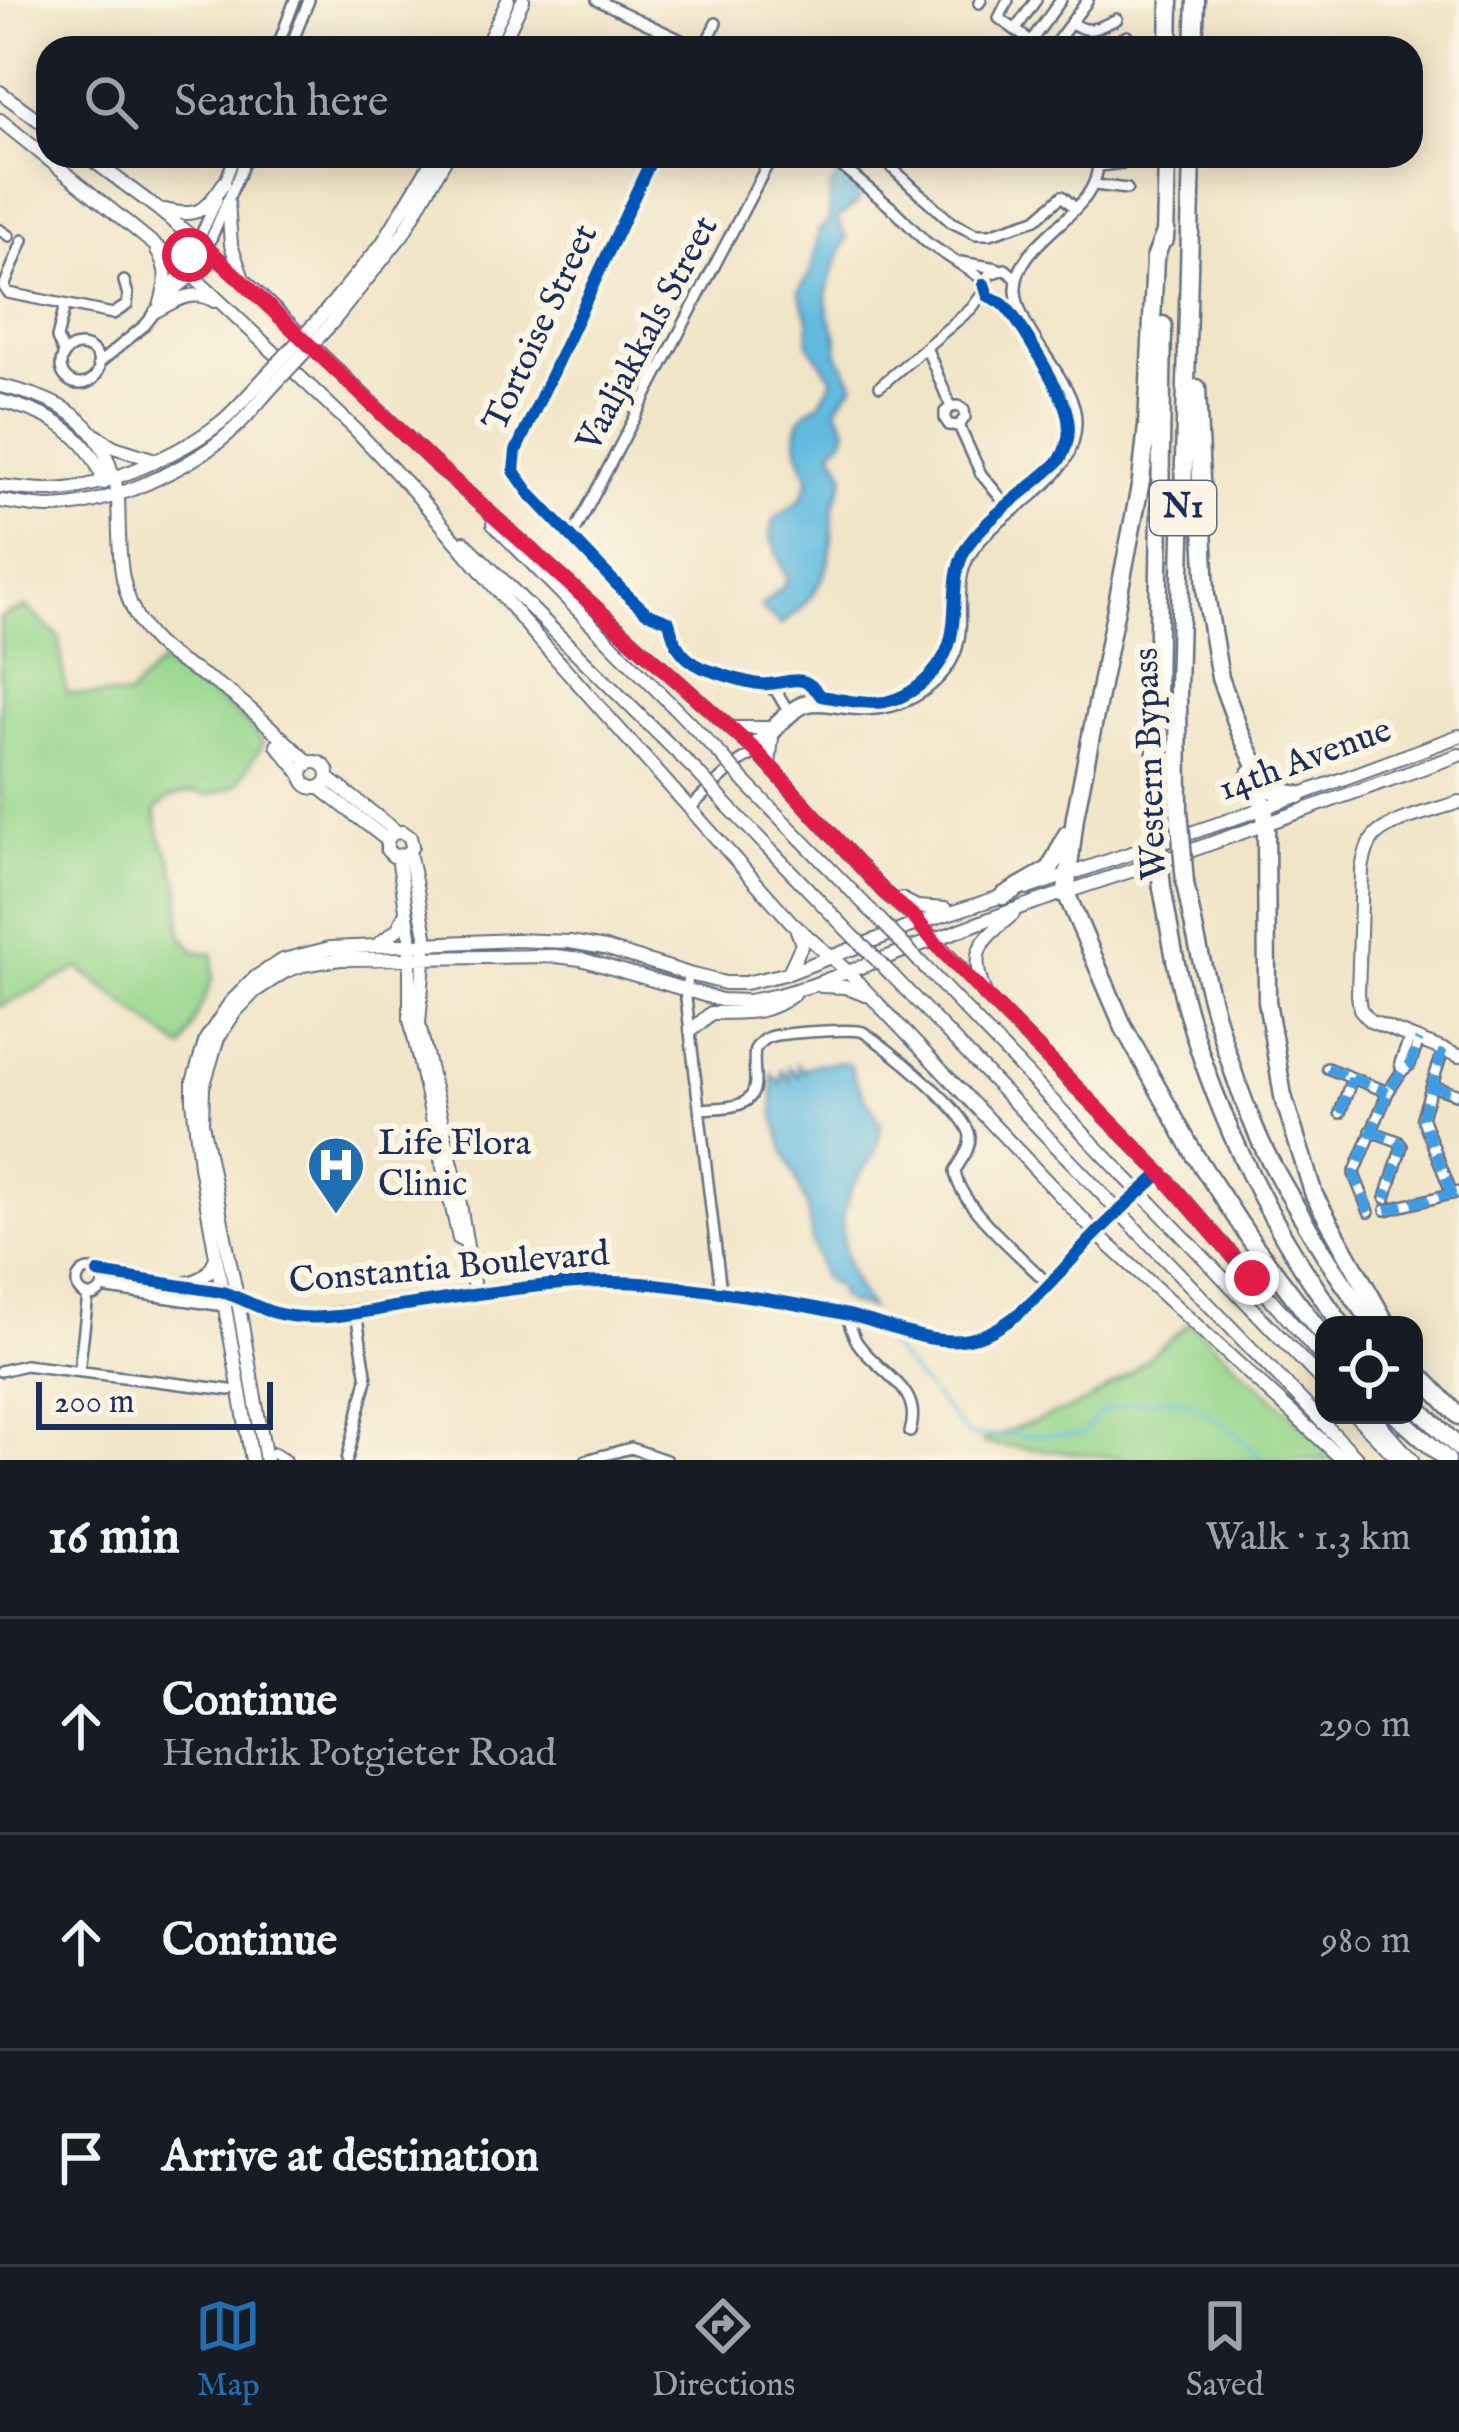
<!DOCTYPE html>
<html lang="en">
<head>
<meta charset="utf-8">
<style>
  :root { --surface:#171b24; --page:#20242c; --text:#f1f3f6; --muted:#9ea1a6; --line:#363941; --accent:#1f6fb2 }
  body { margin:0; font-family:"IM FELL English",serif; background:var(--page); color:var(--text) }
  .controls { position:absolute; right:36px; bottom:36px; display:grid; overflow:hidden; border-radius:24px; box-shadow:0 6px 30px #0003 }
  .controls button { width:108px; height:108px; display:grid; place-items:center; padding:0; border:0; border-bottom:3px solid var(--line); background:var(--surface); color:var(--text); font:60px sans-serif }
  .scale { position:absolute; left:36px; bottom:30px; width:237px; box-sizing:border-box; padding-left:12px; border:6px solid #1b2f5e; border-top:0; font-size:33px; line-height:42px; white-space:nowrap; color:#1b2f5e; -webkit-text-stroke:9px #fcf5e5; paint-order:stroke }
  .stop { position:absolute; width:36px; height:36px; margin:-27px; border:9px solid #e11d48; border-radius:50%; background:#fff }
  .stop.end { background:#e11d48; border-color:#fff; box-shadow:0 3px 12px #0008 }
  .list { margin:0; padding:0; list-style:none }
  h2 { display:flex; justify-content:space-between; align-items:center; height:156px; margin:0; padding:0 48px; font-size:51px }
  h2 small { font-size:39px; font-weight:400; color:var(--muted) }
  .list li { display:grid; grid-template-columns:78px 1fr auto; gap:36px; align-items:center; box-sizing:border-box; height:216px; padding:0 48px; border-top:3px solid var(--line) }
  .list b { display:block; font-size:45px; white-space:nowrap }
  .list p { margin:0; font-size:39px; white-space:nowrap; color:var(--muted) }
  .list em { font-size:39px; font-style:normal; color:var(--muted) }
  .icon { flex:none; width:66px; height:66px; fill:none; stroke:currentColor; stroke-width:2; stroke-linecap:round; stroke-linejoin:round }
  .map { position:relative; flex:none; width:1459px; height:1460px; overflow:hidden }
  .search { position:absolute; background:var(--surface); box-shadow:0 6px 30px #0003; left:36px; right:36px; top:36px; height:132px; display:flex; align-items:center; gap:30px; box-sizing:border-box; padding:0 42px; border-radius:36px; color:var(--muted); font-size:45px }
  .sheet { height:804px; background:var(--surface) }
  nav { display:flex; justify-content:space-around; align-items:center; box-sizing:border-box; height:168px; border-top:3px solid var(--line); background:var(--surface); font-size:33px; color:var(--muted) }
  nav a { display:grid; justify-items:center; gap:6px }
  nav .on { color:var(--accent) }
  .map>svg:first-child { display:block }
  .green { fill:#94d58b; stroke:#588274; stroke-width:3 }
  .water { fill:#62bbdf; stroke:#3e759e; stroke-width:3 }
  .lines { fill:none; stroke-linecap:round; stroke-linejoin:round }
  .stream { stroke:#62bbdf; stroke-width:3 }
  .street-casing { stroke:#666f83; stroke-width:14 }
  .secondary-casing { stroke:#666f83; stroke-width:16 }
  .highway-casing { stroke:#666f83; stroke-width:21 }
  .street { stroke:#fff; stroke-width:9 }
  .secondary { stroke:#fff; stroke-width:12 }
  .highway { stroke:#fff; stroke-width:16 }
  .secondary-bridge-casing { stroke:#666f83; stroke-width:16; stroke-linecap:butt }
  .highway-bridge-casing { stroke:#666f83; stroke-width:21; stroke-linecap:butt }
  .secondary-bridge { stroke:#fff; stroke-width:12 }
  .highway-bridge { stroke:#fff; stroke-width:16 }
  .quiet { stroke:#3b9de6; stroke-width:9; stroke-dasharray:18 9; stroke-linecap:butt }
  .cycleway-casing { stroke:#fcf5e5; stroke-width:20 }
  .cycleway { stroke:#0057b8; stroke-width:12 }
  .route { stroke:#e11d48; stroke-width:15 }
  .labels { text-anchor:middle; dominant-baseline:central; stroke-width:12; stroke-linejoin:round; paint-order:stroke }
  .shield { fill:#fcf5e5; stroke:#5e6a86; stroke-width:3 }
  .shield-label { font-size:33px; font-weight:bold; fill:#1b2f5e }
  .street-label { font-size:36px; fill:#1b2f5e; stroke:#fcf5e5 }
  .poi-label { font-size:36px; fill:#1b2f5e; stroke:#fcf5e5; text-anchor:start }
</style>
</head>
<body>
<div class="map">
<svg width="1459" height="1460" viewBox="0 0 1459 1460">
  <rect width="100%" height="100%" fill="#fcf5e5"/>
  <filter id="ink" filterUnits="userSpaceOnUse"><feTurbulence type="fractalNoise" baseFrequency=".00833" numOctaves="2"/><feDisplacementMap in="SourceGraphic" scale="24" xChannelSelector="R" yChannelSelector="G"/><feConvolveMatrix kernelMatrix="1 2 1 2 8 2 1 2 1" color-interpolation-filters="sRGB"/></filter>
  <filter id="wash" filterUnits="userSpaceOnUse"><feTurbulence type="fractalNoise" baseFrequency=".004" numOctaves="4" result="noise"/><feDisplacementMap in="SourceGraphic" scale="48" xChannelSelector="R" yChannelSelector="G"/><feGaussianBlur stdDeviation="2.7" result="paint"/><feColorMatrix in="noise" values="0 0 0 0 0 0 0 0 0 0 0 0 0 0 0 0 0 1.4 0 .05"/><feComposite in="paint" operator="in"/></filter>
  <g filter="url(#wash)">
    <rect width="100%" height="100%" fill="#f1e5c7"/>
    <path class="green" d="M26 607 59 637 66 693 127 697 161 663C197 686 238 707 263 743L237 785 211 795 192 792 170 797 155 811 161 840 172 860 180 890 181 935 195 951 213 954V978L183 1049 79 968 0 1007V617Z
      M1190 1322 1342 1460H1141L985 1444 982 1441 1085 1403 1132 1372Z"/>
    <path class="water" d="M863 156H873L858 179 859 197 857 203 837 219 847 238C838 259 825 281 827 305 829 324 840 333 837 353L854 384 836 407 847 429 843 440 832 450C835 459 843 464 844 474 844 487 835 497 833 510 832 523 833 536 831 548 828 581 806 606 781 625L760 607 783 587 787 580 770 535 774 520 801 499 809 479C798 453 784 418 819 404L833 379 808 343 809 322 799 291 811 271 819 230 829 222 830 188 845 166Z
      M843 1062 851 1066 854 1078 881 1124C880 1133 879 1144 875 1152 868 1166 855 1178 850 1192 834 1231 846 1276 870 1308L849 1303 839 1296 840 1290 823 1278 812 1242 807 1207 782 1144 774 1114 772 1074 781 1084 782 1070 790 1081 789 1067 799 1077 797 1064 805 1072V1068L817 1064Z"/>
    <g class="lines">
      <path class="stream" d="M885 1342 969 1436 1082 1435C1088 1428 1093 1417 1101 1413 1114 1406 1163 1396 1176 1399 1202 1406 1246 1438 1262 1460"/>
    </g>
  </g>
  <g filter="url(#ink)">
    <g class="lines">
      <g class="street-casing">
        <path id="street" d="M597 0 698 48
          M1008 0 999 18 1040 48
          M979 3 981 0
          M1071 22C1088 36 1099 27 1117 19
          M1015 30 1036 0
          M1031 41 1061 0
          M277 48 295 0
          M290 48 309 0
          M704 48 716 23
          M1052 48 1088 0
          M1102 48 1127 36
          M653 156 516 451 514 471 531 495 623 591 646 612 669 621C678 661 693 665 730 676 742 680 756 685 768 684 793 682 802 672 821 696 841 699 864 705 885 702 918 695 947 665 952 632 957 604 951 577 965 550 982 520 1033 487 1059 461 1068 447 1071 429 1067 413 1062 390 1023 331 1008 309 1001 301 990 300 985 290
          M829 156 892 208 926 242 978 276 984 284
          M1099 166 1123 163
          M892 168 951 222 976 234H990L1036 219 1062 196 1075 208
          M224 184 235 156
          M1095 185 1127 189
          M0 230 9 236
          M23 240 4 287 8 293 113 314 127 305 128 295 124 281
          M960 262 997 268
          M170 295 193 276 200 264 247 156
          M166 296 198 241 217 200
          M61 365a19 19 0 1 1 38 0a19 19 0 1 1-38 0Z
          M926 347 951 407
          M64 355 57 338 65 305
          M98 364 145 325 157 310
          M880 386 972 308 985 290 989 274 1005 269 1017 279
          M959 426 949 425 945 419V412L951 407 958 406 964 410 965 417 959 426 981 474 1009 508
          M572 537 772 156
          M764 685 776 691 787 709
          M750 748C772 725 788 701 821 696
          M690 808C705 793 721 778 737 764 744 759 753 755 760 749 775 736 788 714 807 707 819 703 831 707 843 708 875 713 903 708 929 687 985 641 943 597 971 553 1002 505 1075 487 1076 422 1077 381 1019 337 1016 291 1014 236 1107 213 1097 156
          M689 974 685 990 721 1292
          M1443 1050 1422 1117 1452 1194
          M1327 1068 1388 1092
          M1402 1071 1400 1063 1410 1037
          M1432 1086 1459 1095
          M700 1109C723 1107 756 1111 755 1080 755 1069 753 1060 755 1049 760 1043 761 1040 769 1037 779 1033 855 1028 863 1032 885 1045 969 1113 970 1137 970 1150 961 1160 955 1171 959 1207 1023 1257 1048 1284
          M1340 1113 1352 1078
          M1371 1131 1398 1141 1402 1146 1386 1198
          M1386 1210 1459 1192
          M1369 1212 1354 1174 1388 1092 1402 1071 1410 1065 1419 1040
          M77 1283a13 13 0 1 1 26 0a13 13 0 1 1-26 0Z
          M98 1273 222 1292
          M102 1288 224 1306
          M846 1314C849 1323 852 1334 857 1342 879 1375 924 1387 910 1432
          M0 1371 25 1365 230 1390
          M79 1371 88 1296
          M274 1453 285 1460
          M347 1460 367 1379 356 1313
          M586 1460 631 1448 666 1460"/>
      </g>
      <g class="secondary-casing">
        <path id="secondary" d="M485 48 508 0
          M500 48 523 0
          M0 92 48 127
          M0 120 193 276 354 428 420 498
          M87 156 158 209 244 280 437 466
          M228 202 231 245 242 276
          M165 210C199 219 206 209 224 183
          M157 251C170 271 166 285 160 307
          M156 311C175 301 193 288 214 301
          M321 317 382 244 435 156
          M331 324 403 234 447 156
          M0 386C46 396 91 413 108 461 112 472 117 485 118 497 120 544 115 589 145 630 168 661 205 673 234 696 261 717 284 741 310 763
          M0 401C47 412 90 434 104 483
          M97 436 114 447 155 460
          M433 462 757 752 884 892 913 917 986 996 1161 1173 1324 1360
          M0 486C24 489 51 492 75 488 121 480 191 449 227 417 240 405 253 390 265 377
          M416 494 536 636 792 923 847 971 1096 1233 1343 1460
          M0 501C15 503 31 506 47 507 106 508 193 468 235 428 249 415 260 400 273 386
          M493 524 720 754
          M464 542 698 773
          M731 728H768
          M277 745 302 775
          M302 775a13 13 0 1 1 26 0a13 13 0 1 1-26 0Z
          M769 765 772 737
          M328 778 397 832
          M747 784 884 924
          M319 787 387 840V850L393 856 407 855 412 846 410 837 402 832 393 833 387 840
          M1459 802C1437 810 1394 819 1377 834 1367 843 1364 857 1362 870L1358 995 1360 1009 1370 1021 1459 1056
          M726 804 853 936
          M409 852 426 935 419 1024 457 1186 475 1295
          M398 857 410 935V1019L459 1239
          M1028 888 1247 814 1459 736
          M901 899 917 907 945 909
          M377 945 398 929 406 912
          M919 961 1126 1178
          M789 972 802 944 797 930
          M891 974 1106 1198
          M821 986 845 987 865 995
          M984 991C968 949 982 941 1013 914
          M691 1031 711 1013C745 1012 764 1016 793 995
          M1152 1204 1324 1383
          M1131 1224 1359 1460
          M173 1285C193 1283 207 1280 215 1260
          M237 1297 266 1312 309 1317C397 1309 484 1288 572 1282 657 1276 743 1295 826 1310 875 1319 928 1352 977 1337 1022 1324 1062 1268 1094 1235 1115 1214 1138 1194 1161 1173
          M1355 1415 1399 1460
          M1372 1415 1412 1460
          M252 1460 200 1166 193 1100V1082L206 1039 230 1003 257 976 283 960 330 948 515 940 570 942 605 948 689 974 725 983H745L789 973 919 923 1009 894
          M266 1460 238 1302 202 1123 203 1087 218 1038 235 1012 255 991 286 971 303 965 340 959 555 956 581 959 721 1000 749 1001 774 996 810 986 1024 906 1170 858 1459 755"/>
      </g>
      <g class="highway-casing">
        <path id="highway" d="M1169 48 1170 0
          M1194 48 1196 0
          M1166 230 1155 258 1147 426 1141 481 1075 817 1066 893 1124 1028 1196 1157 1252 1242 1324 1337
          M1165 239 1167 156
          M1197 388 1206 595 1220 678 1240 732 1263 780 1273 790 1299 795
          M1251 773 1264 807 1266 824 1267 1001 1283 1096 1314 1195 1387 1325
          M1179 810 1178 689 1192 156
          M1155 817 1163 325
          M1185 883C1202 971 1223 1056 1259 1138 1272 1168 1291 1198 1308 1227 1328 1261 1349 1294 1375 1325
          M1162 888C1170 930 1176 973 1188 1014 1220 1124 1274 1234 1342 1325
          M1003 896 1050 869 1067 834
          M1414 1369 1459 1416
          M1414 1404 1459 1448
          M1396 1415 1447 1460"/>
      </g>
      <use href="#street" class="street"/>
      <use href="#secondary" class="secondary"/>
      <use href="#highway" class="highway"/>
      <g class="secondary-bridge-casing">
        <path id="secondary-bridge" d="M265 377 321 317
          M273 386 331 324
          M720 754 747 784
          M698 773 726 804
          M884 924 919 961
          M853 936 891 974
          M1126 1178 1152 1204
          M1106 1198 1131 1224"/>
      </g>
      <g class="highway-bridge-casing">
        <path id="highway-bridge" d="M1179 810 1185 883
          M1155 817 1162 888"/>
      </g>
      <use href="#secondary-bridge" class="secondary-bridge"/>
      <use href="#highway-bridge" class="highway-bridge"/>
      <path class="quiet" d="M1443 1050 1422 1117 1452 1194
        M1327 1068 1388 1092
        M1432 1086 1459 1095
        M1340 1113 1352 1078
        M1371 1131 1398 1141 1402 1146 1386 1198
        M1386 1210 1459 1192
        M1369 1212 1354 1174 1388 1092 1402 1071 1410 1065 1419 1040"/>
      <g class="cycleway-casing">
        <path id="cycleway" d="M653 156 516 451 514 471 531 495 623 591 646 612 669 621C674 644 681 658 703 668 721 674 741 682 760 684 786 687 799 667 821 696 841 699 864 705 885 702 918 695 947 665 952 632 957 604 951 577 965 550 982 520 1033 487 1059 461 1068 447 1071 430 1067 414 1064 396 1018 318 1004 305 1000 301 994 299 988 296L984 284
          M98 1273 222 1292C246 1299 265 1313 290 1316 325 1321 365 1312 399 1306 483 1294 569 1276 654 1284 718 1291 782 1300 844 1314 888 1323 932 1350 977 1337 1022 1324 1062 1268 1094 1236 1115 1214 1138 1194 1161 1173"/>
      </g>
      <use href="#cycleway" class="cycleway"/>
    </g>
  </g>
  <g class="lines" filter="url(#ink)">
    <path class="route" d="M189 255 198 241 208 249 433 462 757 752 884 892 914 917 942 951 1161 1173 1252 1278"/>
  </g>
  <defs>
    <g id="hospital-pin" transform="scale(3)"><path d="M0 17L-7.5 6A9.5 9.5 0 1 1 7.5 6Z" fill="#1f6fb2" stroke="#fcf5e5"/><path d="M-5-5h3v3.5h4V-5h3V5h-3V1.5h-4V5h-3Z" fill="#fff"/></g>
  </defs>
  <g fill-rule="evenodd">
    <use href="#hospital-pin" x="336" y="1165"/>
  </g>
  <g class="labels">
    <rect class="shield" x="1150" y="481" width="66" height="54" rx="9"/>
    <g class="shield-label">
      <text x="1183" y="508">N1</text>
    </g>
    <g class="street-label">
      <text transform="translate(541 328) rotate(-65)">Tortoise Street</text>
      <text transform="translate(648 334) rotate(-62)">Vaaljakkals Street</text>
      <text transform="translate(1305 760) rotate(-20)">14th Avenue</text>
      <text transform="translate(1151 764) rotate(-92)">Western Bypass</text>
      <text transform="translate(449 1268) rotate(-5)">Constantia Boulevard</text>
    </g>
    <g class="poi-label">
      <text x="378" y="1144">Life Flora<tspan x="378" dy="41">Clinic</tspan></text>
    </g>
  </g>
</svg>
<div class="controls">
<button><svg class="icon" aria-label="locate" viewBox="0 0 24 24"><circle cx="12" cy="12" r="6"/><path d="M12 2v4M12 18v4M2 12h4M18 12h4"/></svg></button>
</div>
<div class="scale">200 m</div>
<div class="stop" style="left:189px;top:255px"></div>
<div class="stop end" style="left:1252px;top:1278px"></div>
<div class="search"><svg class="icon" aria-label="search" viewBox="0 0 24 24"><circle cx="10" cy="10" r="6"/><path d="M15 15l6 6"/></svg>Search here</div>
</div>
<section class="sheet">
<h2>16 min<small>Walk · 1.3 km</small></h2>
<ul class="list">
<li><svg class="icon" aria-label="ahead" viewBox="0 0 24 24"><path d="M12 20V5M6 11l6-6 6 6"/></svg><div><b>Continue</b><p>Hendrik Potgieter Road</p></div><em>290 m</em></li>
<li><svg class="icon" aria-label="ahead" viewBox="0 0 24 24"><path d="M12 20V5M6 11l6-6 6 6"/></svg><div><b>Continue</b></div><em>980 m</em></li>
<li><svg class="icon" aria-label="arrive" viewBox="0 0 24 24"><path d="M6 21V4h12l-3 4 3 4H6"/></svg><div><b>Arrive at destination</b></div></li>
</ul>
</section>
<nav>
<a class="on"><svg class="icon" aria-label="map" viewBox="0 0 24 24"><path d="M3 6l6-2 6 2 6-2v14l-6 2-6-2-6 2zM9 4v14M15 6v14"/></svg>Map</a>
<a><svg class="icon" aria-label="directions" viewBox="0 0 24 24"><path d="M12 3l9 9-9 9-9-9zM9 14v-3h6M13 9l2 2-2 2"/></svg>Directions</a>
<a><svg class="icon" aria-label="saved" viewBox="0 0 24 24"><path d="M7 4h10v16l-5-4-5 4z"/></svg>Saved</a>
</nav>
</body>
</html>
